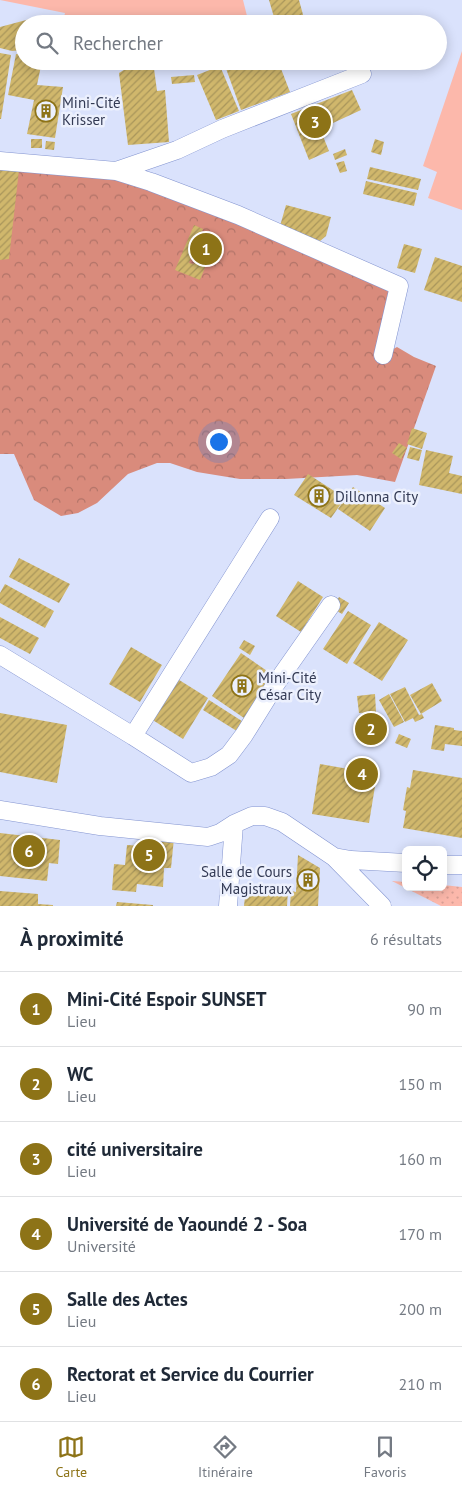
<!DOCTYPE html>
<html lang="fr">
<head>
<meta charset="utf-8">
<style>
  :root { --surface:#fff; --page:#f6f6f7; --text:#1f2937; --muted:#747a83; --line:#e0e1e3; --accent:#8d7317 }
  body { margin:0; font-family:"PT Sans",sans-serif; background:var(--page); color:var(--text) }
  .controls { position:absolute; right:15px; bottom:15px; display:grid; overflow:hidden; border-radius:8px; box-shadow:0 2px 12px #0003 }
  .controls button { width:45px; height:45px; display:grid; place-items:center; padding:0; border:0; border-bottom:1px solid var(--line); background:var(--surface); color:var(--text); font:25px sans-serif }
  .you { position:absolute; left:218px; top:441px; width:18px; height:18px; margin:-12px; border:4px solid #fff; border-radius:50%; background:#1a73e8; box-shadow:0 0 0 8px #1a73e833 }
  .badge { display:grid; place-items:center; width:32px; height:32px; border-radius:50%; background:var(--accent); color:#fff; font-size:16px; font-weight:700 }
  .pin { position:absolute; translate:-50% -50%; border:2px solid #fff; box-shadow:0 1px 5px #0006 }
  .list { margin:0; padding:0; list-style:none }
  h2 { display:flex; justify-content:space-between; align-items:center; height:65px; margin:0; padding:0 20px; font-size:21px }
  h2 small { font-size:16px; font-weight:400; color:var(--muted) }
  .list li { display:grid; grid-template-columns:32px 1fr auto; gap:15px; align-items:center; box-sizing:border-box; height:75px; padding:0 20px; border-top:1px solid var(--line) }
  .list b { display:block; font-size:19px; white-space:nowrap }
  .list p { margin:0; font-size:16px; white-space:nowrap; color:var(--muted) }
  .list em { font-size:16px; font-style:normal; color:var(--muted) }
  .icon { flex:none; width:28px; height:28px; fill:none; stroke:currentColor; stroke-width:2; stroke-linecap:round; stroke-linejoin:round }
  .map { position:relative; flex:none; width:462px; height:906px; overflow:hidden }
  .search { position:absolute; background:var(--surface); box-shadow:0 2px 12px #0003; left:15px; right:15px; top:15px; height:55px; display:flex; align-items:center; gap:12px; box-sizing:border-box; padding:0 18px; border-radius:28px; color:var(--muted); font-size:19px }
  .sheet { height:515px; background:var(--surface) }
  nav { display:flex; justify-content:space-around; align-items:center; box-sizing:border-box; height:70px; border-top:1px solid var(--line); background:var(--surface); font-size:14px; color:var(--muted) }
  nav a { display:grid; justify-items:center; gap:2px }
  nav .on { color:var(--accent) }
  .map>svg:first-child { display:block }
  .green { fill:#fcb8ab }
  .forest { fill:url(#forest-crowns) }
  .garden { fill:url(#garden-dots) }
  .building { fill:url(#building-hatch) }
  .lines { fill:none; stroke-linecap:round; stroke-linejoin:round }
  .minor-casing { stroke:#8394d0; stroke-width:19 }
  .minor { stroke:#fff; stroke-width:18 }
  .labels { text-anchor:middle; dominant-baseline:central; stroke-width:5; stroke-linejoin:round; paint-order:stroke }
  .poi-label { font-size:15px; fill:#333a54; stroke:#ecf0fd; text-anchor:start }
</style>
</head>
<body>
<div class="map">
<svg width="462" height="906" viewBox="0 0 462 906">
  <defs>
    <pattern id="forest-crowns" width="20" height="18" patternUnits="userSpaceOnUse" patternTransform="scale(1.25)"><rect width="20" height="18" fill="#d98b7c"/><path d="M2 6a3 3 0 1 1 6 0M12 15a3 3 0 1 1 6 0" fill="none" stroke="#b17368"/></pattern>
    <pattern id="garden-dots" width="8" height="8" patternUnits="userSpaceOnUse" patternTransform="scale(1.25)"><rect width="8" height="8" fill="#fcb8ab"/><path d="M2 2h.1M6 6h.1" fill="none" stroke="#d89f95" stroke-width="1.8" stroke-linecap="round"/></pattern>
    <pattern id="building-hatch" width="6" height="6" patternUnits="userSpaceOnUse" patternTransform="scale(1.25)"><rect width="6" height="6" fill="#d0b76c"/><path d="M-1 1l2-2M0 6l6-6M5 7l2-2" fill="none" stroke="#a9965b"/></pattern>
  </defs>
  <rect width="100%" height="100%" fill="#dae2fc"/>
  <path class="green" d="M0 0H243L249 24H62L65 13Z
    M462 51V210L428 198 437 172 423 166Z"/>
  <path class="forest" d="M0 161 107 170 399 286 384 354 397 347 414 357 436 366 395 482 357 475 286 479H240L197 472 170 463H157L128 474 97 503 78 513 61 516 34 500 14 454H0Z"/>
  <path class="garden" d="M392 881 406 882V887H443V885L462 887V906H441Z"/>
  <path class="building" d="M269 0H299L305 22 301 24H276Z
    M343 17 345 24H323V23Z
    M30 19 31 24H24V50L12 51 0 48V27Z
    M0 53 11 55 1 119H0Z
    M16 54 24 55V61H42L37 85 63 87 55 138 27 134 34 100 8 95Z
    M127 61H153L157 91 165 90 169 142 128 145 119 73 127 68Z
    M229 61H278L290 92 241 110 224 63Z
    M328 61H341L342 64 331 68Z
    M220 66 239 111 216 120 197 75Z
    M194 75 195 82 172 84 171 77Z
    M352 90 361 110 320 129 329 151 309 160 291 114Z
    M31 139H42V148H31Z
    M375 139 384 142 381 155 371 152Z
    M46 141 55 142 54 150 45 149Z
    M345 149 347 155 335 160 333 154Z
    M344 161 347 171 340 173 336 163Z
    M370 167 421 179 418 190 367 179Z
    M0 168 19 170 9 259 0 260Z
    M366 181 417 193 414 206 363 194Z
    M286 205 331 217 326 236 320 241 283 230 280 226Z
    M194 225 203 229 189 263 194 264 208 231 218 235 200 280 175 270Z
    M404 244 422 249 415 273 397 268Z
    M435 257 462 266V302L424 290Z
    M412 428 427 433 422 449 407 444Z
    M399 443 407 448 401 459 392 453Z
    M410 447 422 450 419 461 407 458Z
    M426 450 453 456 449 473 462 476V494L419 485Z
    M308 474 345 498 331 518 294 495Z
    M353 487 385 508 370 531 338 509Z
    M19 558 70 584 59 603 9 577Z
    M298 581 323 597 301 632 276 616Z
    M5 584 54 611 45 628 0 603V593Z
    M339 597 349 603 342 614 332 608Z
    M348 611 371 625 347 664 323 649Z
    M0 617 39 638 30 654 0 638Z
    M379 622 408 640 382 681 353 663Z
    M244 640 255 646 250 655 239 648Z
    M131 647 162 665 140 702 109 684Z
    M241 653 273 675 244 718 212 696Z
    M176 678 208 698 183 739 151 719Z
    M432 683 442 701 421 714 410 695Z
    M405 687 419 715 422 714 424 718 415 722 413 718 405 722 390 694Z
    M375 694 376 712 359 713 357 696Z
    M389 694 404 722 394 727 379 700Z
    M209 700 245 723 240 733 203 710Z
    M0 713 67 725 57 783 0 772Z
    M361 720 383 724 381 738 359 734Z
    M435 725 454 728V730L462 731V746L445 744 444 751 431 749Z
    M399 734 411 739 407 748 395 743Z
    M320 764 377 774 369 823 312 814Z
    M413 770 462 778V838L403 828 406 811 403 810 407 787 410 788Z
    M0 833 60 840 58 864 49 863 47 881 0 876Z
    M144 835 174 838 171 868H164L163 887 137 884 136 892 112 890 114 864 125 865 127 845 143 846Z
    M298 855 320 868 318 906H290L291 891 296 892Z
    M246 887 288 890 287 906H244Z
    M0 891 38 894V904L53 905V906H0Z
    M117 902 153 905V906H116Z"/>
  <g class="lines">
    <g class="minor-casing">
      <path id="minor" d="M0 161 116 171 151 182 238 215 399 286 383 355
        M116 171 177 150 222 129 362 74
        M0 655 133 736 270 518
        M133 736 191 773 211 767 229 755 244 735 277 682 331 605
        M0 810 100 826 208 837 220 833 234 824 252 816H265L282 822 334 857 351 860 406 863
        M334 857 382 906
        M443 865H462
        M228 906 234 824"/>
    </g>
    <use href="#minor" class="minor"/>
  </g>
  <defs>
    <g id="building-ring" transform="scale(1.125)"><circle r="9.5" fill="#ecf0fd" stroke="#8d7317" stroke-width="1.5"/><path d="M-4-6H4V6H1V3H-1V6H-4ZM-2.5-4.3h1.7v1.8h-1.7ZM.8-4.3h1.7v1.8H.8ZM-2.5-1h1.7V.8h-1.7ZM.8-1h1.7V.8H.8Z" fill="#8d7317"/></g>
  </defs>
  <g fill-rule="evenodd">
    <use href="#building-ring" x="46" y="111"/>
    <use href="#building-ring" x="319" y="496"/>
    <use href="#building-ring" x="242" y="686"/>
    <use href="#building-ring" x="308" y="880"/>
  </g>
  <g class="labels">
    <g class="poi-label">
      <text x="62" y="102">Mini-Cité<tspan x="62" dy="17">Krisser</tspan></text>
      <text x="335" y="496">Dillonna City</text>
      <text x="258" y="677">Mini-Cité<tspan x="258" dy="17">César City</tspan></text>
      <text x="292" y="871" text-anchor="end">Salle de Cours<tspan x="292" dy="17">Magistraux</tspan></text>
    </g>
  </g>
</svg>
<div class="controls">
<button><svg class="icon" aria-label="locate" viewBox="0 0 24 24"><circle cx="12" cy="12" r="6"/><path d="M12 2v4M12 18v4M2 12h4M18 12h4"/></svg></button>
</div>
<div class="you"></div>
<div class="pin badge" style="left:206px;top:249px">1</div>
<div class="pin badge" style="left:371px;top:729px">2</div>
<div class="pin badge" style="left:315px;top:122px">3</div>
<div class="pin badge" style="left:362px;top:774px">4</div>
<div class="pin badge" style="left:149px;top:855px">5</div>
<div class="pin badge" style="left:29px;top:851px">6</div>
<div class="search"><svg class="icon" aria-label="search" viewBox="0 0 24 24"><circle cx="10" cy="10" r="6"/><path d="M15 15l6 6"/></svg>Rechercher</div>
</div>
<section class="sheet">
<h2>À proximité<small>6 résultats</small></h2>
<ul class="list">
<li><span class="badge">1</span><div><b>Mini-Cité Espoir SUNSET</b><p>Lieu</p></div><em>90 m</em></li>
<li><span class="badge">2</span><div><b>WC</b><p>Lieu</p></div><em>150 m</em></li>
<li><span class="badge">3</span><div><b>cité universitaire</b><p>Lieu</p></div><em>160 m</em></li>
<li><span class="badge">4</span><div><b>Université de Yaoundé 2 - Soa</b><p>Université</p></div><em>170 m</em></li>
<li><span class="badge">5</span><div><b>Salle des Actes</b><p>Lieu</p></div><em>200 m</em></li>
<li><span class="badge">6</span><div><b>Rectorat et Service du Courrier</b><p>Lieu</p></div><em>210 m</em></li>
</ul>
</section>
<nav>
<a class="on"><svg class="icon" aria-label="map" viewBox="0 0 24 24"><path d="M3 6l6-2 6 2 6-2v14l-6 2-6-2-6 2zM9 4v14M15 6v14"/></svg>Carte</a>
<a><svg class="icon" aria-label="directions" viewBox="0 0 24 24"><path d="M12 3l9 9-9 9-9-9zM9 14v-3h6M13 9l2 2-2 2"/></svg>Itinéraire</a>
<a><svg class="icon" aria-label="saved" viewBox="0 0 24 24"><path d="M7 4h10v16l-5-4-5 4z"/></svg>Favoris</a>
</nav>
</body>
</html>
